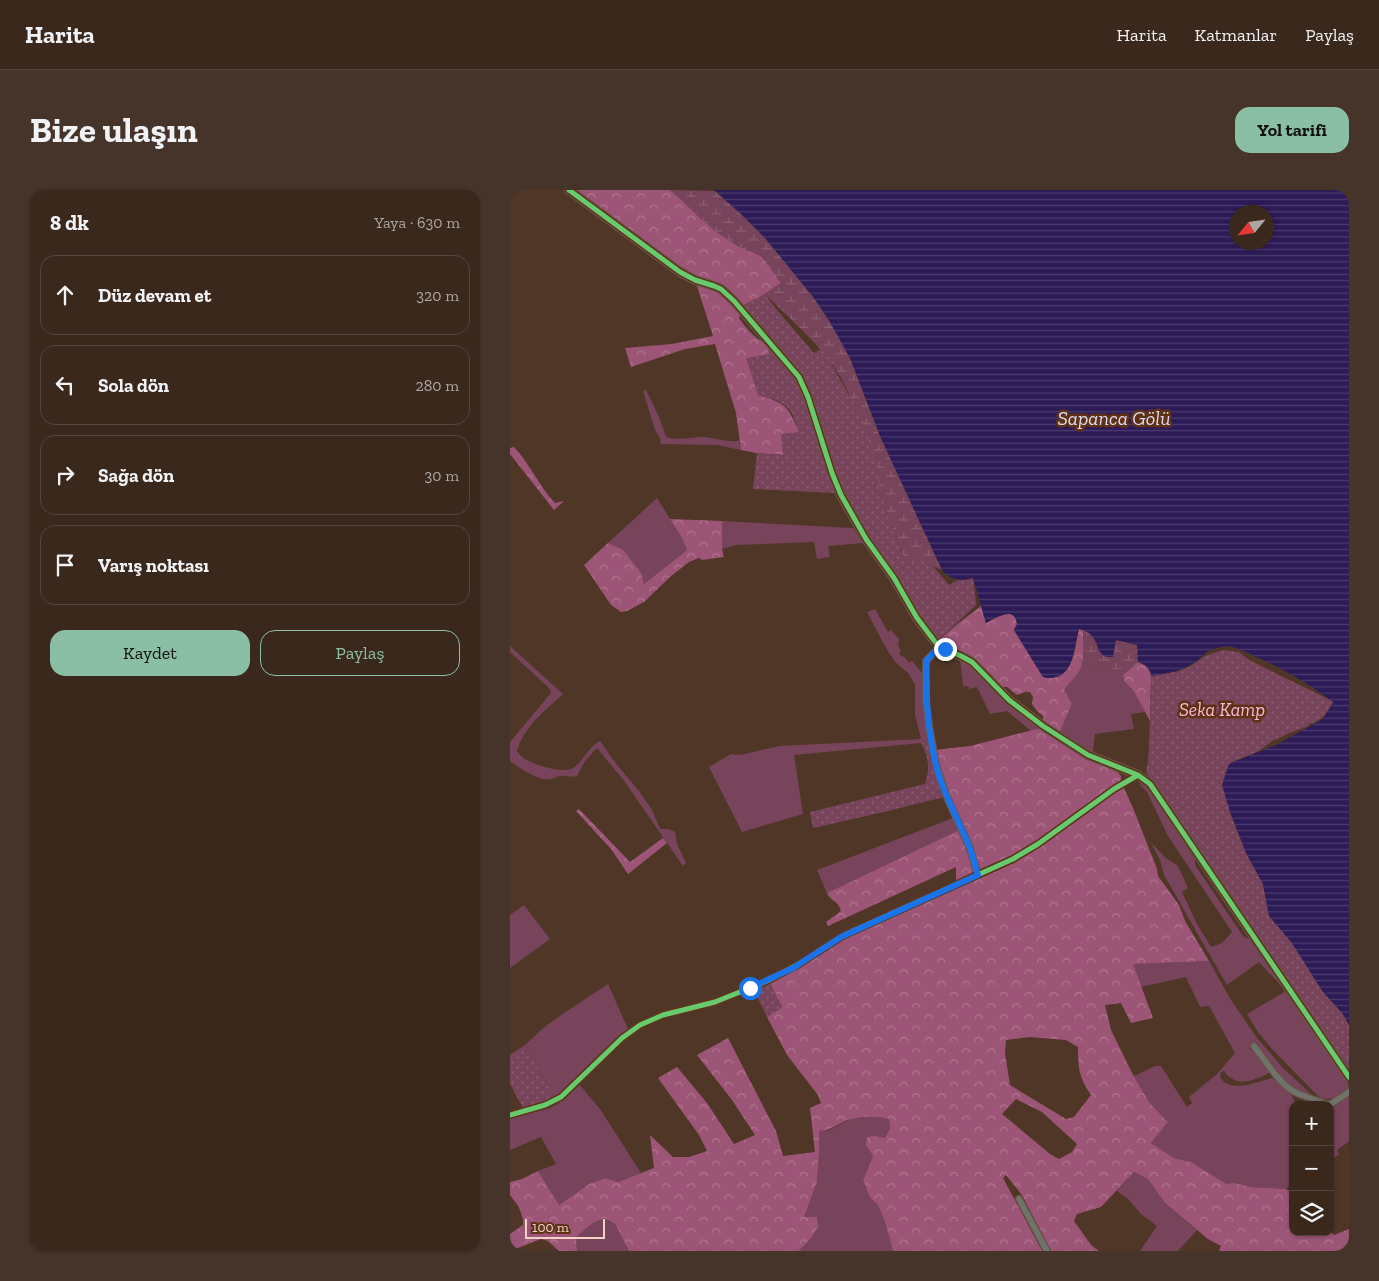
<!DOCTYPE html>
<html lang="tr">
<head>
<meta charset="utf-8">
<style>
  :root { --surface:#3b281d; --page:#46342a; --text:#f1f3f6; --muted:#aca6a4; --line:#54443b; --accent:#8abfa5 }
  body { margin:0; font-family:"Zilla Slab",serif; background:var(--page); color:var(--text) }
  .controls { position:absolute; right:15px; bottom:15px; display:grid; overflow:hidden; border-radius:10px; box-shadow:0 1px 4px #0004 }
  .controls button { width:45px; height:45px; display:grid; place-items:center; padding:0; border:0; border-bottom:1px solid var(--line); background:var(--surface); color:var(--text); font:25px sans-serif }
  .compass { position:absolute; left:719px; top:15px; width:45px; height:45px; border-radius:50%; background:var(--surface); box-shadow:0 1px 4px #0004; rotate:241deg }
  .scale { position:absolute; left:15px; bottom:12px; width:80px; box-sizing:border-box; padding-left:5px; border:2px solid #f0d3c4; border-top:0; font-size:14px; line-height:18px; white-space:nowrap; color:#f0d3c4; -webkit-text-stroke:4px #5f3117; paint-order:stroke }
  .stop { position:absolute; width:15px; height:15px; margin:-11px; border:4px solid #1a73e8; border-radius:50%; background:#fff }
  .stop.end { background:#1a73e8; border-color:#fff; box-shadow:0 1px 5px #0008 }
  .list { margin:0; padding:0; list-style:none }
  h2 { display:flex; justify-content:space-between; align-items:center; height:65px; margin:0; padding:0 20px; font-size:21px }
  h2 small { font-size:16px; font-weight:400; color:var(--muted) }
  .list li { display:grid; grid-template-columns:32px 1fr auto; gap:15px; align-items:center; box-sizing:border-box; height:80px; margin:0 10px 10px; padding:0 10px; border:1px solid var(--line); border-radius:15px }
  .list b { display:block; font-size:19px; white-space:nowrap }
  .list em { font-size:16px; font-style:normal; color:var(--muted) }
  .actions { display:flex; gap:10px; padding:15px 20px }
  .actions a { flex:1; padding:11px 0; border:1px solid var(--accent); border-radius:15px; text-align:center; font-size:18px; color:var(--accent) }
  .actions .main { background:var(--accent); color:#111 }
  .icon { flex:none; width:28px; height:28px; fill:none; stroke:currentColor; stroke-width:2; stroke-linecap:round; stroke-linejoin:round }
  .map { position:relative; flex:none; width:839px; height:1061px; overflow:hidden; border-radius:15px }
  header { display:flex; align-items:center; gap:30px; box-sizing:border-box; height:70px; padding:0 25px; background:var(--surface); border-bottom:1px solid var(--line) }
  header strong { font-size:24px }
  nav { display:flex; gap:28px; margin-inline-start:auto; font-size:18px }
  .intro { display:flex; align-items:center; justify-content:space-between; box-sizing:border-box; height:120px; padding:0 30px }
  h1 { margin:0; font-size:35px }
  .button { padding:12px 22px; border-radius:15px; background:var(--accent); color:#111; font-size:18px; font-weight:700 }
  main { display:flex; gap:30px; padding:0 30px }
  aside { flex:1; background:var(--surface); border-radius:15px; box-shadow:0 1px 4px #0004 }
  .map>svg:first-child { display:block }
  .grass { fill:#78445b }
  .forest { fill:url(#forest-crowns); fill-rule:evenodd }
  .wetland { fill:url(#wetland-marsh) }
  .park { fill:url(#park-dots) }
  .water { fill:url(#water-rules); fill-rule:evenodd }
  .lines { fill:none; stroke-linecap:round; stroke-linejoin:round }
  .minor-casing { stroke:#695347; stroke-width:8 }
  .tertiary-casing { stroke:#695347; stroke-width:10 }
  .minor { stroke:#6f736b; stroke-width:5.5 }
  .tertiary { stroke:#6f736b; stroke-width:8 }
  .cycleway-casing { stroke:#5f3117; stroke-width:8 }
  .cycleway { stroke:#67ca6e; stroke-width:5 }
  .route { stroke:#1a73e8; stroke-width:6 }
  .labels { text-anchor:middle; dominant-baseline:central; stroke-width:5; stroke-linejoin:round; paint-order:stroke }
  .park-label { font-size:19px; font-style:italic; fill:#fab8d7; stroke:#5f3117 }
  .water-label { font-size:20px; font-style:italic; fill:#dddbf1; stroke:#5f3117 }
</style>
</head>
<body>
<header>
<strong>Harita</strong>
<nav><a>Harita</a><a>Katmanlar</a><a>Paylaş</a></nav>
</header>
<div class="intro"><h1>Bize ulaşın</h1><a class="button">Yol tarifi</a></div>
<main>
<aside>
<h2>8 dk<small>Yaya · 630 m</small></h2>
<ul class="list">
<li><svg class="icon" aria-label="ahead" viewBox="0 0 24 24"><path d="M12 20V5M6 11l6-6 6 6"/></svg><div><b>Düz devam et</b></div><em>320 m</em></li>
<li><svg class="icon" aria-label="left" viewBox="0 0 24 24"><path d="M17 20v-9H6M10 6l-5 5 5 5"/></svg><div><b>Sola dön</b></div><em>280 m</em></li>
<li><svg class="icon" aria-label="right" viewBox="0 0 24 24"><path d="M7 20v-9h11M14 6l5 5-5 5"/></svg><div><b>Sağa dön</b></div><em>30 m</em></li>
<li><svg class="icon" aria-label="arrive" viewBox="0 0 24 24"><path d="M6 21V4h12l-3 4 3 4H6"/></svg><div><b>Varış noktası</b></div></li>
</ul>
<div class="actions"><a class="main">Kaydet</a><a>Paylaş</a></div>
</aside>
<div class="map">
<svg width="839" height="1061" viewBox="0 0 839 1061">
  <defs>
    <pattern id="forest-crowns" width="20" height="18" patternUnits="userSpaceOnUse" patternTransform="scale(1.25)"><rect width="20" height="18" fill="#9d5577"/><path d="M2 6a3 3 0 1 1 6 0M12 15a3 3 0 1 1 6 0" fill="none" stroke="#b0748f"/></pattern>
    <pattern id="wetland-marsh" width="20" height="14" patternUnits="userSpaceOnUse" patternTransform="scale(1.25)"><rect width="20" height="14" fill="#78445b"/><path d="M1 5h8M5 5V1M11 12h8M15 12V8" fill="none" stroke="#8c5e71"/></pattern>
    <pattern id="park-dots" width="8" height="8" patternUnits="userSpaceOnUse" patternTransform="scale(1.25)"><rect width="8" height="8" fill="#78445b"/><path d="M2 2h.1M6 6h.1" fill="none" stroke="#8c5e71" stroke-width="1.8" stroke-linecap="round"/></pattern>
    <pattern id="water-rules" width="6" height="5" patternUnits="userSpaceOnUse" patternTransform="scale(1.25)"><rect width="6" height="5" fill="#2d1b57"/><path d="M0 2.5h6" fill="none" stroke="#4c3b6e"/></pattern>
  </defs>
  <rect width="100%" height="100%" fill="#4f3627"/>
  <path class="grass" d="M136 200 149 227 156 247C167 251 181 247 193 247 205 248 217 252 229 251L231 260 207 255 150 254 151 250 145 240 133 201Z
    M147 308 172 348 177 360 134 394 98 353Z
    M212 331 343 338 353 353 318 356 320 367 307 369 304 352 227 355 212 359Z
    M365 419 378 442 381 440 389 449 388 455 391 461 389 464 392 467 393 466 400 473 402 471 413 484 417 548 419 553H411L284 565 293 624 232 642 199 577 221 564 231 565 269 556 411 549 405 524V495L399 484 386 473 376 458 357 422Z
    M0 456 53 504C35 521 14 536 7 561 9 564 12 567 15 569 25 575 53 584 63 578 74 571 77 558 90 551L107 575 129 601 142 620 150 639H159L165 642 167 654 176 673 173 676 115 592 87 558 75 571 67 586C60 588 57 585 51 586 47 586 44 589 40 589 27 591 10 578 0 571V552L41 503 39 498 0 462Z
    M450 469 470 484 531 538 521 541 497 521 480 524 467 497 459 499 458 496H453Z
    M572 472 617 482 615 492 623 500 635 522 621 524 624 539 585 544 583 562 575 560 549 544 562 514 553 500C559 490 568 483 572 472Z
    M628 593 638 598 685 670V675L729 740 734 747 739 749 836 889 839 897C830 905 821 913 809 907L762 859 748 842 737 824 776 801 749 772 717 795 654 685 650 670 641 653 656 668 668 676 678 698 672 702 687 734 701 757 712 753 722 742 658 646 637 602Z
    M443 628 449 640 317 703 307 680Z
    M14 715 40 749 0 778V725Z
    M699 771 721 810 747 848 773 878 802 905C772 897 763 876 746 852L742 854 740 859 751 868 761 882C745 890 727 899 714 881L711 882 710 887C720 904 747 892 762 888 773 894 782 903 786 915H783V993L776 999 741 997 725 993 716 995 681 972 664 968 641 953 658 932 639 912 624 886 645 876H651L677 917 682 913 679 907 707 884 725 863 699 816 690 817 676 787 631 797 622 774Z
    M98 794 118 839 55 901 45 908 15 855 32 839 51 825Z
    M69 894 90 919 131 983 108 992 95 988 79 994 49 1015 28 981 46 974 31 947 0 960V929L40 918 48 914Z
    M839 906V951L827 960 829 964 820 971V920Z
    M363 926 379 929 380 938 375 948 366 946 356 955 363 966 353 990 360 1008 368 1015 375 1032 383 1061H289L301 1048 294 1027 307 992 309 962V941L320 940 332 933 346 927Z
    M624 982 638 989 655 1013 687 1040 668 1061H630L647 1036 631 1024 618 1009 607 1001Z
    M94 1028 105 1034 119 1061H67L66 1047 83 1033Z"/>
  <path class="forest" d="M64 0H160L174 12 190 28 208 43 228 56 251 66 260 77 271 93 255 104 234 115 217 100 176 83Z
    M186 93 207 100 218 108 231 125 229 128C237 140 245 148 258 155L259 164 248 205C276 213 278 216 289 242L273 265 247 263 231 260 226 223 205 154 175 159 121 177 115 158 162 154 203 146Z
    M4 257C20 274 29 296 45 313L54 311 44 320 0 264V258Z
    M160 329 212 331V359L214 367 192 370 189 368 179 372 160 387 134 412 117 421 111 422 101 415 74 375 98 353 113 360 131 383 134 394 177 360 172 348Z
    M471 416 476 433C486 428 505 415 507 434L504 440 533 487C564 492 564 461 569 439L573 440C573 453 576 469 569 481 565 488 558 493 554 500L562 514 549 544 533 533V526L527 521 522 514 523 507 520 502H515L507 505 497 497H491L428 451 450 432Z
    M628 472 636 476 641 483 640 531 623 500 615 492 613 485Z
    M531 538 573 565 607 582 611 586V590L528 651 508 664 470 681 456 643 433 590 425 560 460 556Z
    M613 596 623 618 647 679 648 686 669 715 675 731 699 771 623 774 643 828 621 833 611 813 595 815 601 840 622 883 639 912 658 932 641 953 664 968 681 972 716 994 725 993 741 997 776 999 783 1003V1042H820V1041L824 1045 839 1039V1061H709L711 1056 698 1049 655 1013 638 989 624 982 591 1017 567 1024 564 1031 581 1055 589 1061H541L512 1005 496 985 493 988 532 1061H383L375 1032 368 1015 360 1008 353 990 363 966 356 955 357 947 366 946 375 948 380 938 379 929C363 926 347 925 331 933 321 938 321 940 309 941V962L307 992 294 1027H307L308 1037 301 1048 289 1061H119L105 1034 94 1028 83 1033 66 1047 67 1061H49L38 1051 31 1049 0 1061V1044L13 1035V1029L9 1017 0 1005V992L12 989 28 981 49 1015 79 994 95 988 108 992 144 978 140 945 163 967H179L197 961 189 945 148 888 167 877 197 913 224 954 245 945 222 910 187 865 218 848 266 941 273 966 305 962 300 918 311 913 308 905 277 865 257 827 272 817 260 793 300 771 334 748 504 672 531 655ZM519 847 556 850 568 857C568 879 569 887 581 905L564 927 556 929 500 895 495 863 496 850ZM506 909 532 922 567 954 562 962 549 969 540 964 492 924Z
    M69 619 120 672 153 648 157 653 118 684 101 659 66 621Z
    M449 640C452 647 465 674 463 681 461 687 451 690 446 692V677L318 736 316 732 331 721C328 710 321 712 317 703Z"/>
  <path class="wetland" d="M160 0 205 1 231 24 255 48 304 108 320 132 340 168 370 246 432 380 413 372 395 370C383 340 372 310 362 280 352 248 347 215 330 186 311 155 281 130 255 104L271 93 260 77 251 66 228 56 208 43 190 28 174 12Z
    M573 440C591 447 583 459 596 467L606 450 627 455 628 472 617 482 572 472 574 460Z"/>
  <path class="park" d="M255 104 267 120 304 163 311 159 316 165 352 227 364 267 372 308 385 345 394 368H413L422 375 439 395 457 385 462 387 464 394 466 415 428 451 418 439 358 347 331 297 288 182 234 115Z
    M258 155 286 188 294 205 313 268 325 303 243 299 247 263 273 265 271 244 289 242C286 236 285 228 281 222 274 211 259 208 248 205L236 168 259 164Z
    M713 460 729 462 739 470 824 512C816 524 813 530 799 534V536L782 542 762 551 749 561 722 572 718 576 720 622 736 663 753 694 759 726 782 753 813 802 833 824 839 835V878L705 684 636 582 638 573 640 531 641 483 666 482 679 477 695 466Z
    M411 553H419L425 581 434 607 378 621 303 638 300 622 415 594C420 579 419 567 411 553Z
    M260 793 272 817 257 827 244 800Z
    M15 855 45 908 13 918 0 894V865Z"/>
  <path class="water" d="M204 0H839V835L833 824 813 802 782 753 759 726 753 694 736 663 720 622 712 595 718 576 721 573 766 555 813 529 823 512C799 494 772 478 744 466 737 463 730 459 722 457 716 456 710 457 703 459 696 461 691 468 685 472 672 481 657 484 641 486 640 478 636 474 628 472L627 455 606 450 603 467C581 469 595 445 569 439 563 459 564 494 533 487L504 440 507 434C505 415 486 428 476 433L463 388C451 392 440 390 432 380L370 246 340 168 320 132 304 108 255 48 231 24ZM726 22H756V52H726Z"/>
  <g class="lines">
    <g class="minor-casing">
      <path id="minor" d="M430 456 416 471V513L419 536 426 575 436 605 459 656 468 685
        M744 856C754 869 769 893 783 901 791 906 807 910 816 914H821L839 902
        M0 925 35 915 51 907 112 848 130 835 153 825 205 812 257 791 289 774 331 747 343 741 503 669 528 654 604 599 628 585
        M509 1009 537 1061"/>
    </g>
    <g class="tertiary-casing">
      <path id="tertiary" d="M59 0 170 82 185 90 204 96 211 99 224 111 289 187 298 207 322 283 331 305 356 349 384 388 407 428 426 453 435 459 451 466 462 472 499 510 533 536 578 565 628 585 640 594 839 887"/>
    </g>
    <use href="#minor" class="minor"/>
    <use href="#tertiary" class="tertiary"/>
    <g class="cycleway-casing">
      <path id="cycleway" d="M59 0 170 82 185 90 204 96 211 99 224 111 289 187 298 207 322 283 331 305 356 349 384 388 407 428 426 453 435 459 451 466 462 472 499 510 533 536 578 565 628 585 640 594 839 887
        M0 925 35 915 51 907 112 848 130 835 153 825 205 812 257 791 289 774 331 747 343 741 503 669 528 654 604 599 628 585"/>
    </g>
    <use href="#cycleway" class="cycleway"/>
  </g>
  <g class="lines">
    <path class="route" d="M240 798 283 778 331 747 344 741 468 685C465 676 463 666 459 656 450 633 438 612 430 589 418 551 416 511 416 471L430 456 435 459"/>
  </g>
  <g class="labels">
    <g class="park-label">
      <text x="712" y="519">Seka Kamp</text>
    </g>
    <g class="water-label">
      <text x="604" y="228">Sapanca Gölü</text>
    </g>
  </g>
</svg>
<div class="controls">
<button>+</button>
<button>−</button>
<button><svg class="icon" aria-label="layers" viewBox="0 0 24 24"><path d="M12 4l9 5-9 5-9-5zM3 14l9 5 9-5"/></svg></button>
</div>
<svg class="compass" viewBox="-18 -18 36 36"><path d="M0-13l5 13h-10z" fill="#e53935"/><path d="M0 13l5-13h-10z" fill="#aca6a4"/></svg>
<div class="scale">100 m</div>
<div class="stop" style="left:240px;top:798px"></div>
<div class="stop end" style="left:435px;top:459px"></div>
</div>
</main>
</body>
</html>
